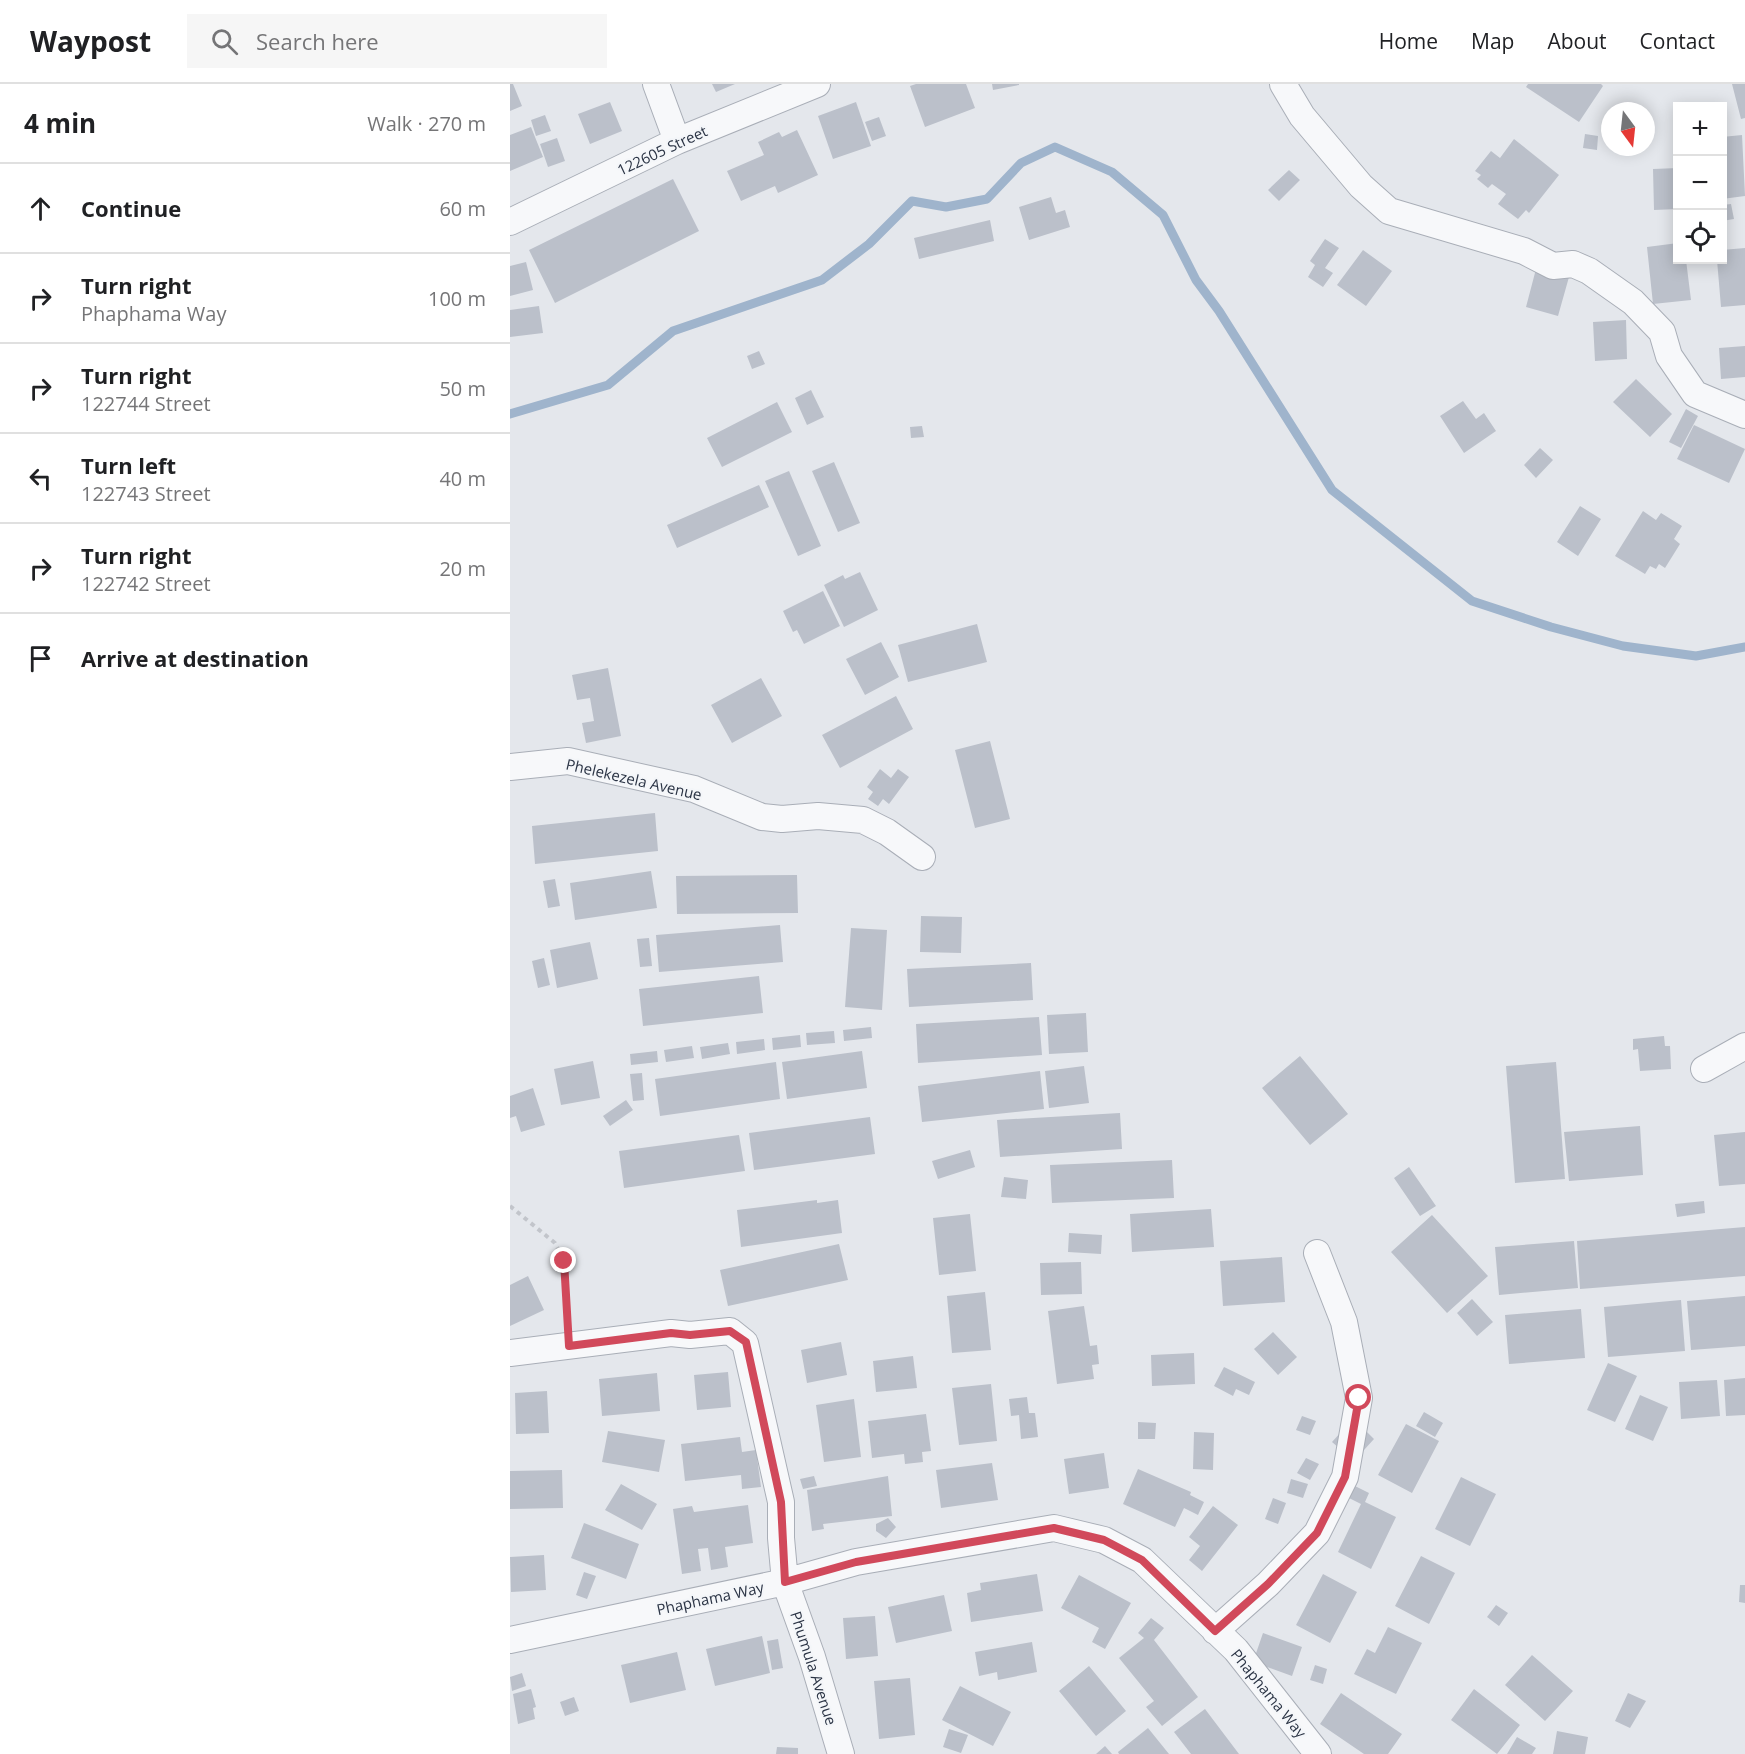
<!DOCTYPE html>
<html lang="en">
<head>
<meta charset="utf-8">
<style>
  :root { --surface:#fff; --page:#f6f6f6; --text:#202124; --muted:#757577; --line:#e0e0e0 }
  body { margin:0; font-family:"Open Sans",sans-serif; background:var(--page); color:var(--text) }
  .controls { position:absolute; right:18px; top:18px; display:grid; overflow:hidden; border-radius:0px; box-shadow:0 3px 15px #0003 }
  .controls button { width:54px; height:54px; display:grid; place-items:center; padding:0; border:0; border-bottom:2px solid var(--line); background:var(--surface); color:var(--text); font:30px sans-serif }
  .compass { position:absolute; left:1091px; top:18px; width:54px; height:54px; border-radius:50%; background:var(--surface); box-shadow:0 3px 15px #0003; rotate:165deg }
  .stop { position:absolute; width:18px; height:18px; margin:-14px; border:4px solid #d1495b; border-radius:50%; background:#fff }
  .stop.end { background:#d1495b; border-color:#fff; box-shadow:0 2px 6px #0008 }
  .list { margin:0; padding:0; list-style:none }
  h2 { display:flex; justify-content:space-between; align-items:center; height:78px; margin:0; padding:0 24px; font-size:26px }
  h2 small { font-size:20px; font-weight:400; color:var(--muted) }
  .list li { display:grid; grid-template-columns:39px 1fr auto; gap:18px; align-items:center; box-sizing:border-box; height:90px; padding:0 24px; border-top:2px solid var(--line) }
  .list b { display:block; font-size:22px; white-space:nowrap }
  .list p { margin:0; font-size:20px; white-space:nowrap; color:var(--muted) }
  .list em { font-size:20px; font-style:normal; color:var(--muted) }
  .icon { flex:none; width:33px; height:33px; fill:none; stroke:currentColor; stroke-width:2; stroke-linecap:round; stroke-linejoin:round }
  .map { position:relative; flex:none; width:1235px; height:1670px; overflow:hidden }
  header { display:flex; align-items:center; gap:36px; box-sizing:border-box; height:84px; padding:0 30px; background:var(--surface); border-bottom:2px solid var(--line) }
  header strong { font-size:28px }
  nav { display:flex; gap:33px; margin-inline-start:auto; font-size:21px }
  .search { width:420px; height:54px; background:var(--page); display:flex; align-items:center; gap:15px; box-sizing:border-box; padding:0 21px; border-radius:0px; color:var(--muted); font-size:22px }
  main { display:flex }
  aside { flex:1; background:var(--surface) }
  .map>svg:first-child { display:block }
  .lines { fill:none; stroke-linecap:round; stroke-linejoin:round }
  .stream { stroke:#9fb4cc; stroke-width:9 }
  .building { fill:#bbc0ca }
  .street-casing { stroke:#a9aeb7; stroke-width:28 }
  .path { stroke:#c2c5cb; stroke-width:4; stroke-dasharray:4.5 4.5; stroke-linecap:butt }
  .street { stroke:#f7f8fa; stroke-width:26 }
  .route { stroke:#d1495b; stroke-width:8 }
  .labels { text-anchor:middle; dominant-baseline:central; stroke-width:4.5; stroke-linejoin:round; paint-order:stroke }
  .street-label { font-size:15px; fill:#2b3445; stroke:#f4f6f9 }
</style>
</head>
<body>
<header>
<strong>Waypost</strong>
<div class="search"><svg class="icon" aria-label="search" viewBox="0 0 24 24"><circle cx="10" cy="10" r="6"/><path d="M15 15l6 6"/></svg>Search here</div>
<nav><a>Home</a><a>Map</a><a>About</a><a>Contact</a></nav>
</header>
<main>
<aside>
<h2>4 min<small>Walk · 270 m</small></h2>
<ul class="list">
<li><svg class="icon" aria-label="ahead" viewBox="0 0 24 24"><path d="M12 20V5M6 11l6-6 6 6"/></svg><div><b>Continue</b></div><em>60 m</em></li>
<li><svg class="icon" aria-label="right" viewBox="0 0 24 24"><path d="M7 20v-9h11M14 6l5 5-5 5"/></svg><div><b>Turn right</b><p>Phaphama Way</p></div><em>100 m</em></li>
<li><svg class="icon" aria-label="right" viewBox="0 0 24 24"><path d="M7 20v-9h11M14 6l5 5-5 5"/></svg><div><b>Turn right</b><p>122744 Street</p></div><em>50 m</em></li>
<li><svg class="icon" aria-label="left" viewBox="0 0 24 24"><path d="M17 20v-9H6M10 6l-5 5 5 5"/></svg><div><b>Turn left</b><p>122743 Street</p></div><em>40 m</em></li>
<li><svg class="icon" aria-label="right" viewBox="0 0 24 24"><path d="M7 20v-9h11M14 6l5 5-5 5"/></svg><div><b>Turn right</b><p>122742 Street</p></div><em>20 m</em></li>
<li><svg class="icon" aria-label="arrive" viewBox="0 0 24 24"><path d="M6 21V4h12l-3 4 3 4H6"/></svg><div><b>Arrive at destination</b></div></li>
</ul>
</aside>
<div class="map">
<svg width="1235" height="1670" viewBox="0 0 1235 1670">
  <rect width="100%" height="100%" fill="#e4e7ec"/>
  <g class="lines">
    <path class="stream" d="M0 330 98 301 163 247 312 196 359 160 402 117 436 123 477 115 511 79 545 63 602 88 653 131 686 196 709 227 822 406 962 517 1041 543 1113 562 1186 572 1235 563"/>
  </g>
  <path class="building" d="M0 0H3L12 22 0 27Z
    M202 0H225L206 8Z
    M406 0H456L465 24 415 43 400 2Z
    M482 0H509V1L483 6Z
    M1018 0H1091L1093 2 1069 38 1016 3Z
    M1222 0H1235V34L1231 35Z
    M100 18 112 47 80 60 68 30Z
    M346 18 361 62 323 75 308 32Z
    M35 31 41 47 26 52 21 36Z
    M369 33 376 52 362 57 355 38Z
    M21 43 33 73 0 87V51Z
    M287 46 308 91 268 109 265 102 231 117 217 87 254 71 248 58 269 48 272 53Z
    M1075 50 1088 52 1087 66 1073 64Z
    M1232 51 1235 112 1212 115V53Z
    M47 54 55 77 38 83 30 60Z
    M1004 55 1049 91 1019 129 1016 126 1008 135 988 120 996 110 982 100 978 104 967 95 971 91 965 87 981 67 990 74Z
    M1168 84V125L1144 126 1143 85Z
    M779 86 790 96 769 117 758 106Z
    M163 95 189 147 45 219 19 166Z
    M541 113 546 129 555 126 560 143 519 156 509 123Z
    M1221 120 1224 135 1212 137V121Z
    M480 136 484 157 409 175 404 154Z
    M815 155 829 164 815 184 823 189 813 203 798 193 805 181 800 177Z
    M1168 159V176H1176L1181 216 1143 220 1137 163Z
    M1235 164V221L1211 223 1207 176H1212V166Z
    M853 166 882 187 856 222 827 201Z
    M16 178 23 206 0 212V182Z
    M1026 185 1059 193 1048 232 1016 223Z
    M29 222 33 249 0 253V226Z
    M1116 236 1117 275 1085 277 1083 238Z
    M1235 262V293L1211 295 1209 264Z
    M249 267 255 280 242 285 237 272Z
    M1126 295 1162 330 1140 353 1103 318Z
    M301 306 314 333 297 341 285 314Z
    M953 317 966 335 974 329 986 347 954 369 930 332Z
    M267 318 282 348 212 383 197 354Z
    M1176 325 1188 332 1171 364 1159 358Z
    M1184 341 1235 365 1219 399 1167 375Z
    M412 342 414 353 401 354 400 343Z
    M1030 364 1043 376 1026 394 1014 381Z
    M324 378 350 439 328 448 302 387Z
    M279 387 311 462 288 472 255 397Z
    M249 401 259 423 167 464 157 441Z
    M1070 422 1091 435 1068 472 1047 458Z
    M1133 427 1146 436 1151 429 1172 442 1164 455 1170 460 1155 484 1149 480 1146 485 1140 482 1135 490 1105 472Z
    M350 488 368 526 334 543 314 501 333 491 335 495Z
    M313 507 330 542 294 560 287 546 283 548 273 527Z
    M467 540 477 578 398 598 388 561Z
    M371 558 389 593 355 611 336 575Z
    M98 584 111 652 76 659 72 639 84 637 80 614 67 616 62 591Z
    M251 594 272 632 222 659 201 621Z
    M386 612 403 645 330 684 312 651Z
    M480 657 500 735 465 744 445 666Z
    M370 685 381 694 388 685 399 693 379 720 373 715 368 722 358 715 363 708 357 703Z
    M145 729 148 767 25 780 22 742Z
    M141 787 147 824 65 836 60 799Z
    M287 791 288 829 167 830 166 792Z
    M45 795 50 822 38 824 33 797Z
    M411 832 452 833 451 869 410 868Z
    M270 841 273 878 149 888 146 851Z
    M341 844 377 846 372 926 335 923Z
    M139 854 142 882 130 883 127 855Z
    M80 858 88 895 47 904 40 866Z
    M34 874 40 901 28 904 22 877Z
    M521 879 523 916 399 923 397 885Z
    M249 892 253 929 133 942 129 905Z
    M576 929 578 968 539 970 537 931Z
    M529 933 532 971 408 979 406 940Z
    M361 943 362 954 334 957 333 946Z
    M324 947 325 959 297 961 296 949Z
    M290 951 291 963 263 966 262 954Z
    M1154 952 1155 962H1160L1161 985 1130 987 1128 965 1123 966V955Z
    M254 955 255 966 227 970 226 958Z
    M218 959 220 970 192 975 190 963Z
    M182 962 184 974 156 978 154 966Z
    M147 967 148 978 121 981 120 970Z
    M352 967 357 1004 277 1015 272 978Z
    M790 972 838 1030 800 1061 752 1004Z
    M83 977 90 1014 51 1021 44 985Z
    M266 978 270 1015 150 1032 145 995Z
    M1046 978 1055 1095 1005 1099 996 982Z
    M574 982 579 1019 539 1024 535 987Z
    M530 987 534 1025 412 1038 408 1002Z
    M132 989 134 1016 123 1017 120 990Z
    M23 1004 35 1041 11 1048 6 1032 0 1034V1012Z
    M116 1016 123 1026 100 1042 93 1032Z
    M610 1029 612 1065 490 1073 487 1036Z
    M360 1033 365 1070 244 1086 239 1049Z
    M1130 1042 1133 1091 1059 1097 1054 1048Z
    M1235 1048V1100L1209 1102 1204 1051Z
    M229 1051 235 1087 114 1104 109 1067Z
    M460 1066 465 1083 428 1095 422 1077Z
    M662 1076 664 1114 542 1119 540 1081Z
    M899 1083 926 1122 910 1132 884 1094Z
    M494 1093 518 1096 516 1115 491 1113Z
    M307 1116V1119L328 1116 332 1149 231 1163 227 1126Z
    M1194 1117 1195 1129 1167 1133 1165 1120Z
    M701 1125 704 1163 622 1168 620 1130Z
    M460 1130 466 1187 429 1191 423 1134Z
    M922 1131 978 1192 937 1229 881 1168Z
    M1235 1143V1192L1070 1205 1067 1157Z
    M559 1149 592 1151 591 1170 558 1168Z
    M1064 1157 1068 1204 989 1211 985 1163Z
    M329 1160 338 1196 218 1222 210 1186Z
    M772 1173 775 1218 713 1222 710 1177Z
    M571 1178 572 1210 531 1211 530 1179Z
    M18 1192 34 1226 0 1242V1201Z
    M475 1208 481 1266 442 1269 437 1212Z
    M1235 1212V1262L1181 1266 1177 1217Z
    M962 1215 983 1238 967 1252 947 1229Z
    M1171 1216 1175 1267 1098 1273 1094 1223Z
    M574 1222 580 1262 587 1261 589 1280 582 1281 584 1295 547 1300 538 1227Z
    M1071 1225 1075 1274 999 1280 995 1231Z
    M763 1248 787 1273 768 1291 744 1265Z
    M331 1258 337 1291 297 1299 291 1266Z
    M684 1269 685 1300 642 1302 641 1271Z
    M403 1272 407 1304 366 1308 363 1277Z
    M1098 1279 1127 1292 1105 1338 1077 1326Z
    M714 1283 745 1298 739 1311 726 1305 723 1312 704 1302Z
    M218 1288 221 1323 187 1326 184 1291Z
    M147 1289 150 1327 92 1332 89 1295Z
    M1235 1294V1331L1216 1332 1214 1296Z
    M1207 1296 1210 1332 1171 1335 1169 1298Z
    M481 1300 487 1357 449 1361 442 1304Z
    M37 1307 39 1349 6 1350 5 1309Z
    M1130 1311 1158 1323 1143 1357 1115 1345Z
    M517 1313 519 1329H525L528 1353 511 1355 509 1331 501 1332 499 1315Z
    M344 1315 351 1373 314 1378 306 1321Z
    M914 1328 933 1339 925 1353 906 1342Z
    M416 1330 421 1367 412 1368 413 1378 395 1380 394 1370 362 1374 358 1337Z
    M792 1332 806 1337 800 1351 786 1346Z
    M628 1338 646 1339 645 1355H628Z
    M896 1340 929 1357 902 1409 868 1391Z
    M852 1343 864 1355 844 1377 822 1358 831 1348Z
    M98 1347 155 1356 149 1388 92 1378Z
    M684 1348 704 1349 703 1386 683 1385Z
    M230 1353 232 1368 246 1366 251 1403 232 1405 231 1391 175 1397 171 1360Z
    M594 1369 599 1404 559 1410 554 1375Z
    M796 1374 809 1380 800 1396 787 1389Z
    M482 1379 488 1416 431 1424 426 1386Z
    M628 1385 681 1408 680 1411 694 1418 688 1431 674 1424 665 1443 613 1420Z
    M52 1386 53 1424 0 1425V1387Z
    M304 1392 307 1402 293 1405 290 1395Z
    M378 1392 382 1432 313 1440 314 1445 302 1447 297 1406Z
    M951 1393 986 1410 960 1462 925 1445Z
    M781 1395 798 1400 793 1414 777 1409Z
    M111 1400 147 1420 132 1446 95 1426Z
    M845 1402 859 1409 855 1418 886 1433 861 1485 828 1468 851 1420 839 1414Z
    M763 1414 776 1419 768 1440 755 1435Z
    M238 1421 243 1459 215 1463 218 1483 201 1486 198 1464 188 1465 191 1487 172 1490 163 1425 182 1422 184 1428Z
    M703 1422 728 1441 692 1487 679 1476 690 1462 679 1453Z
    M378 1434 386 1443 376 1454 366 1447V1440Z
    M74 1439 129 1460 116 1495 61 1474Z
    M34 1471 36 1506 1 1508 0 1473Z
    M911 1472 945 1489 919 1540 885 1522Z
    M74 1488 86 1492 77 1515 66 1511Z
    M527 1490 533 1527 461 1538 457 1509 471 1506 470 1499Z
    M813 1490 847 1508 820 1559 786 1541Z
    M569 1491 621 1519 595 1565 582 1558 589 1544 551 1524Z
    M1230 1501H1235V1519L1229 1518Z
    M434 1511 442 1547 386 1559 378 1523Z
    M986 1521 998 1529 989 1542 977 1533Z
    M365 1532 368 1572 336 1575 333 1534Z
    M641 1534 654 1544 644 1556 688 1613 652 1642 636 1623 644 1617 609 1574 634 1554 628 1549Z
    M878 1543 912 1559 886 1610 844 1590 857 1565 865 1569Z
    M753 1549 792 1563 782 1592 743 1578Z
    M252 1552 260 1589 205 1602 196 1565Z
    M268 1555 273 1584 262 1586 257 1557Z
    M522 1558 527 1588 488 1596 487 1588 469 1592 465 1568Z
    M167 1568 176 1606 120 1619 111 1581Z
    M1022 1571 1063 1607 1035 1637 995 1601Z
    M805 1581 817 1585 813 1600 800 1596Z
    M579 1582 616 1627 586 1652 549 1607Z
    M12 1589 16 1602 2 1607 0 1593Z
    M400 1594 405 1651 369 1655 364 1597Z
    M450 1602 501 1628 483 1662 432 1636Z
    M21 1605 26 1623 23 1624 25 1635 8 1640 3 1610Z
    M964 1605 1010 1641 987 1670 941 1636Z
    M831 1609 892 1650 878 1670H854L810 1640Z
    M1118 1609 1136 1617 1120 1644 1105 1637Z
    M64 1613 69 1627 55 1632 50 1618Z
    M695 1625 729 1670H681L664 1648Z
    M638 1644 659 1670H609L608 1668Z
    M439 1645 458 1651 451 1669 433 1663Z
    M1047 1647 1078 1653 1075 1670H1043Z
    M1007 1653 1026 1664 1022 1670H997Z
    M595 1662 602 1670H586Z
    M267 1663 288 1664V1670H266Z"/>
  <g class="lines">
    <g class="street-casing">
      <path id="street" d="M146 0 167 57
        M773 0 792 32 851 102 879 127 1014 167 1043 182 1063 180 1079 187 1123 218 1152 248 1159 272 1185 310 1235 331
        M0 138 167 57 307 0
        M0 683 58 677 184 705 252 733 272 735 308 732 353 736 377 748 412 773
        M1194 985 1235 962
        M0 1269 161 1249 180 1251 220 1247 235 1259 271 1418V1454L275 1498 302 1573 331 1670
        M705 1547 758 1500 807 1449 835 1393 849 1314 834 1238 807 1169
        M0 1556 275 1498 346 1478 544 1444 594 1456 632 1476 726 1566 808 1670"/>
    </g>
    <path class="path" d="M0 1122 45 1159 54 1177 57 1234"/>
    <use href="#street" class="street"/>
  </g>
  <g class="lines">
    <path class="route" d="M54 1177 59 1262 161 1249 180 1251 220 1247 236 1258 271 1418 275 1498 346 1478 544 1444 594 1456 632 1476 705 1547 758 1500 807 1449 835 1393 849 1314"/>
  </g>
  <g class="labels">
    <g class="street-label">
      <text transform="translate(152 66) rotate(-25)">122605 Street</text>
      <text transform="translate(124 695) rotate(13)">Phelekezela Avenue</text>
      <text transform="translate(200 1514) rotate(-12)">Phaphama Way</text>
      <text transform="translate(304 1584) rotate(72)">Phumula Avenue</text>
      <text transform="translate(759 1609) rotate(51)">Phaphama Way</text>
    </g>
  </g>
</svg>
<div class="controls">
<button>+</button>
<button>−</button>
<button><svg class="icon" aria-label="locate" viewBox="0 0 24 24"><circle cx="12" cy="12" r="6"/><path d="M12 2v4M12 18v4M2 12h4M18 12h4"/></svg></button>
</div>
<svg class="compass" viewBox="-18 -18 36 36"><path d="M0-13l5 13h-10z" fill="#e53935"/><path d="M0 13l5-13h-10z" fill="#757577"/></svg>
<div class="stop" style="left:849px;top:1314px"></div>
<div class="stop end" style="left:54px;top:1177px"></div>
</div>
</main>
</body>
</html>
